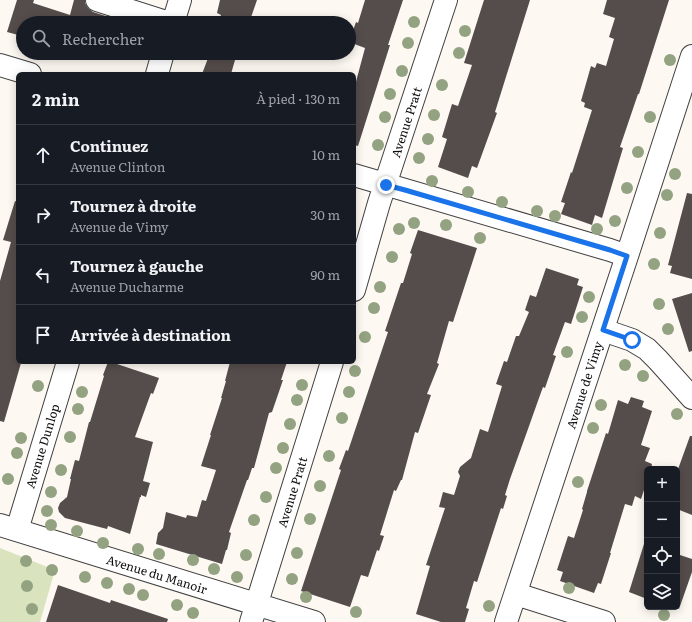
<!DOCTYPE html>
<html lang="fr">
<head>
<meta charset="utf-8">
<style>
  :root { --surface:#171b24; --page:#20242c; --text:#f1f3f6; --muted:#9ea1a6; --line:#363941 }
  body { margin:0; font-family:Literata,serif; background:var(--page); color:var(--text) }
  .controls { position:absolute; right:12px; bottom:12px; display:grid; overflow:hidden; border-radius:6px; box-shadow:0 2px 10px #0003 }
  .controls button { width:36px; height:36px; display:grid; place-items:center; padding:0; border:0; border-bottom:1px solid var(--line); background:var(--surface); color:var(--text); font:20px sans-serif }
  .stop { position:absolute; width:12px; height:12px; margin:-9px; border:3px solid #1a73e8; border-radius:50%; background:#fff }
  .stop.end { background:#1a73e8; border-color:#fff; box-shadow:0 1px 4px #0008 }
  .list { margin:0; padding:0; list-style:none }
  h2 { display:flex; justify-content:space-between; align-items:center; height:52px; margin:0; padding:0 16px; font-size:17px }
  h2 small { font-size:13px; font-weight:400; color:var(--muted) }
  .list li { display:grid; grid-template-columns:26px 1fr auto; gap:12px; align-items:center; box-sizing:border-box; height:60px; padding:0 16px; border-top:1px solid var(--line) }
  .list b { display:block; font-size:15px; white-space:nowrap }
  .list p { margin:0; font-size:13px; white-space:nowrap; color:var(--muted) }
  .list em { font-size:13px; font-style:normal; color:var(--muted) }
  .icon { flex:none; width:22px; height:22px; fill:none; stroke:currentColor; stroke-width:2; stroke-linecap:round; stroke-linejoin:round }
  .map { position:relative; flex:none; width:692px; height:622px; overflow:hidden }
  .search { position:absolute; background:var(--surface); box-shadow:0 2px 10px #0003; left:16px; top:16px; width:340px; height:44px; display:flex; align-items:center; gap:10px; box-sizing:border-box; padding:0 14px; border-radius:22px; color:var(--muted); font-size:15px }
  .panel { position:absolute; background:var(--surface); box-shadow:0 2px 10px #0003; left:16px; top:72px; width:340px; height:292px; border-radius:6px }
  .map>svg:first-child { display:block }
  .green { fill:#d9e4be }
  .building { fill:#554d4c }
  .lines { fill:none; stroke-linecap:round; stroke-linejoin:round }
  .minor-casing { stroke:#414141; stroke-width:24 }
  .minor { stroke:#fff; stroke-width:22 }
  .tree { fill:#93a382 }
  .route { stroke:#1a73e8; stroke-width:5 }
  .labels { text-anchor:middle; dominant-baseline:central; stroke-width:4; stroke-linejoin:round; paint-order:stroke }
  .street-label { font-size:12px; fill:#0e0e0e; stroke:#fff }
</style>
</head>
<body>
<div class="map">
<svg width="692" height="622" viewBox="0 0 692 622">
  <rect width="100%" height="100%" fill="#fdf8f1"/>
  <path class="green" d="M0 548 55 570 40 622H0Z"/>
  <path class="building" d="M17 0H34L33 3 70 15 74 0H85V3L88 8 93 12 128 23H23V32L22 36 7 32Z
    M220 0H257L249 23H218L221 15 217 13Z
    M365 0H403L388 45H390L358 146 354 145V89L365 48 349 42 356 22 358 23Z
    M484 0H530L495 112 497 113 477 168 472 166 468 178 438 167 447 139 442 137 452 104 458 106 472 65 464 63Z
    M607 0H669L639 94H638L620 147 623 148 602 218 595 215 592 225 561 214 565 203 561 202 571 172 572 173 592 110 584 107 585 103 581 101 591 66 595 68 597 63 606 66 614 39 609 37 615 18 603 14Z
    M210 53H237L231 74H202Z
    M687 193 692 194V279L670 273 672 266 668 265Z
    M15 201 18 202V362L21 363 4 422 0 421V281L11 242 3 240Z
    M418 230 477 248 453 322 449 321 437 363 439 364 427 394 431 395 418 433 415 432 402 480H401L396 491 394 490 380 535 384 536 379 551 377 550 368 577 361 575 350 607 301 591 341 470 339 469 346 450 348 451 388 332 385 331 401 283H403L412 254 410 253Z
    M546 268 579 279 577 285 583 287 571 324 565 322 553 355 556 356 545 388 543 387 539 398 528 429 510 479 505 495 507 496 503 509 501 508 477 582 474 581 466 608 469 609 465 622H441L416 614 430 566 426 565 445 508 439 507 443 492 454 495 460 476 458 472 460 467 471 458 480 429 488 432 502 386 496 384 504 361 507 362 516 336H519L529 312 525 310 530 295 536 297Z
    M692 293V351L689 352 672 299Z
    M108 362H111L159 378 153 394 151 393 135 437 153 442 143 481 150 483 146 497 141 495V497H140L130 534 108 526 107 529 65 518 59 512 58 508 60 503 67 497 71 479H70L75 460 79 461 89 422H90L104 376 103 375Z
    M230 362H287L281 380H283L272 412 269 413 254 468H252L248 480H247L229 532 231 533 227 550H226L222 564 156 544 158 533 163 528 166 512 186 518 187 515 197 517 202 500 206 501 216 470 201 466 211 435H210L222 398H221L226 381H225Z
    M631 397 644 401 642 407 652 411 641 445 650 448 645 461 652 464 651 469H647V481L641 499 635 496 632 506 625 504 610 553H611L601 584 598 583 594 593 560 581 563 572 557 570 568 536 574 538 583 510 582 509 587 492V491L606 433 608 434 618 400 628 404Z
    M690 436H692V515L677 509V472Z
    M644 544 647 545V599L629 592Z
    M677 554 692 559V572L679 609 677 608Z
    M58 585 110 603 111 600 168 619 167 622H46Z"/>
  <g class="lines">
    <g class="minor-casing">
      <path id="minor" d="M97 0 169 23
        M173 23 180 0
        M0 65 30 74
        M157 74 163 53
        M354 175 610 250 627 256
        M354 290 379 203 446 0
        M603 330 632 340 647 349 658 360 692 398
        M0 525 314 622
        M17 530 68 362
        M516 594 604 622
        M251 622 332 362
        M506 622 627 256 692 56"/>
    </g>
    <use href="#minor" class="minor"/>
  </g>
  <g class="tree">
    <circle cx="414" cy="22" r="6"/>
    <circle cx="465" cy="31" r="6"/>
    <circle cx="408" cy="43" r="6"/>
    <circle cx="459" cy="53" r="6"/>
    <circle cx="670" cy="60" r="6"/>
    <circle cx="402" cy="71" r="6"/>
    <circle cx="442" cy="85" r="6"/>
    <circle cx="390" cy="94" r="6"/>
    <circle cx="434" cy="115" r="6"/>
    <circle cx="385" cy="117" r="6"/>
    <circle cx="650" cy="117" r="6"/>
    <circle cx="428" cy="139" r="6"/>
    <circle cx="378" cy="145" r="6"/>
    <circle cx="638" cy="152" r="6"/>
    <circle cx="419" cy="158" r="6"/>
    <circle cx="675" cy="174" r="6"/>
    <circle cx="432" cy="181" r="6"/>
    <circle cx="627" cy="188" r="6"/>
    <circle cx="468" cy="192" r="6"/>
    <circle cx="667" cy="195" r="6"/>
    <circle cx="502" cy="202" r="6"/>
    <circle cx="537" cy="211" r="6"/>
    <circle cx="555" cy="216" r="6"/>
    <circle cx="615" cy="221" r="6"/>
    <circle cx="414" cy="223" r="6"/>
    <circle cx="446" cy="225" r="6"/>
    <circle cx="399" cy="229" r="6"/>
    <circle cx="597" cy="229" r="6"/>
    <circle cx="660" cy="233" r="6"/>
    <circle cx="480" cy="238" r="6"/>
    <circle cx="392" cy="257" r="6"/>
    <circle cx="654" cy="264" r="6"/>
    <circle cx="380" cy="287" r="6"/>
    <circle cx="589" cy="297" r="6"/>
    <circle cx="659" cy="304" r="6"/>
    <circle cx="374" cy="308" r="6"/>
    <circle cx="582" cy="317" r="6"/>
    <circle cx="668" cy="329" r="6"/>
    <circle cx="365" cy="337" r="6"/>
    <circle cx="567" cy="352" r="6"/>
    <circle cx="625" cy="365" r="6"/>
    <circle cx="355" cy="371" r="6"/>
    <circle cx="643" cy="376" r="6"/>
    <circle cx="302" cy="385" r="6"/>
    <circle cx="38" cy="386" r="6"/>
    <circle cx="82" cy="392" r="6"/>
    <circle cx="349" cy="392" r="6"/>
    <circle cx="297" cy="400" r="6"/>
    <circle cx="601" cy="405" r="6"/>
    <circle cx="78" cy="409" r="6"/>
    <circle cx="677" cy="414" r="6"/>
    <circle cx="342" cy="418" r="6"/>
    <circle cx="290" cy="424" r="6"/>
    <circle cx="593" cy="428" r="6"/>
    <circle cx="70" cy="437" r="6"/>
    <circle cx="21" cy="438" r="6"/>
    <circle cx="283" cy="448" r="6"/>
    <circle cx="17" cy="453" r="6"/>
    <circle cx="329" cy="456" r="6"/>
    <circle cx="276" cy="468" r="6"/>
    <circle cx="61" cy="470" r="6"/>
    <circle cx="8" cy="479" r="6"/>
    <circle cx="578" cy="482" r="6"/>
    <circle cx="320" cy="486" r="6"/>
    <circle cx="51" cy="492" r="6"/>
    <circle cx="266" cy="497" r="6"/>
    <circle cx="47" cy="511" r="6"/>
    <circle cx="310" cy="519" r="6"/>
    <circle cx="254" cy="520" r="6"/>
    <circle cx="51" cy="525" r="6"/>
    <circle cx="77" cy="531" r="6"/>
    <circle cx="103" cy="543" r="6"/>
    <circle cx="138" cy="549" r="6"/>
    <circle cx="297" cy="553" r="6"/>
    <circle cx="159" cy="554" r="6"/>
    <circle cx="246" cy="555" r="6"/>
    <circle cx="193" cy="560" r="6"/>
    <circle cx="26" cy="561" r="6"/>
    <circle cx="214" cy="569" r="6"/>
    <circle cx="52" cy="570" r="6"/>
    <circle cx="85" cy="577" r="6"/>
    <circle cx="237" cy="577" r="6"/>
    <circle cx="292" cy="579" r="6"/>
    <circle cx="107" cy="583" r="6"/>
    <circle cx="27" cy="586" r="6"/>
    <circle cx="569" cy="588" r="6"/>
    <circle cx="129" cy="589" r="6"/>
    <circle cx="143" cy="595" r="6"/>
    <circle cx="306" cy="597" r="6"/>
    <circle cx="177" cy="605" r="6"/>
    <circle cx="489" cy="606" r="6"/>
    <circle cx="32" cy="609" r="6"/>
    <circle cx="356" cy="612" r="6"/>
    <circle cx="193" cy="613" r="6"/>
    <circle cx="664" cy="615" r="6"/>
  </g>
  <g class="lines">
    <path class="route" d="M386 185 405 190 610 250 627 256 603 330 632 340"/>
  </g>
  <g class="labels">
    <g class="street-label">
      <text transform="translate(406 122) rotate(-72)">Avenue Pratt</text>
      <text transform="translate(584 385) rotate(-72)">Avenue de Vimy</text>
      <text transform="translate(42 446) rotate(-73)">Avenue Dunlop</text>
      <text transform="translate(292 492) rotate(-73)">Avenue Pratt</text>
      <text transform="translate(157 574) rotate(17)">Avenue du Manoir</text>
    </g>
  </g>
</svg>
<div class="controls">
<button>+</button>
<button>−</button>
<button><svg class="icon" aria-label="locate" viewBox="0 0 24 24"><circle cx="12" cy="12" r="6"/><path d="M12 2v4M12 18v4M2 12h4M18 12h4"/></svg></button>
<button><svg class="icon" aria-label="layers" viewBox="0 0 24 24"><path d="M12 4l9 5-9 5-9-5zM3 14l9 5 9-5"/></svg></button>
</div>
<div class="stop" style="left:632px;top:340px"></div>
<div class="stop end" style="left:386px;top:185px"></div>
<div class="search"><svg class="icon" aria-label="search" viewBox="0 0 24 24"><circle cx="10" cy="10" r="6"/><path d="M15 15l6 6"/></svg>Rechercher</div>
<section class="panel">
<h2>2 min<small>À pied · 130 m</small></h2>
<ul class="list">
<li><svg class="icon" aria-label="ahead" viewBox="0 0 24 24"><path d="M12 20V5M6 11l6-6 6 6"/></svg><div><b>Continuez</b><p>Avenue Clinton</p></div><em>10 m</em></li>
<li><svg class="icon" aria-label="right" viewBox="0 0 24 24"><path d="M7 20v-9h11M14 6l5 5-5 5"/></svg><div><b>Tournez à droite</b><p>Avenue de Vimy</p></div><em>30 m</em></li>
<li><svg class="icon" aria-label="left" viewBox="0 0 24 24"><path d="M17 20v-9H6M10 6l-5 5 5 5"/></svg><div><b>Tournez à gauche</b><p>Avenue Ducharme</p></div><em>90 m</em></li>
<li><svg class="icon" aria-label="arrive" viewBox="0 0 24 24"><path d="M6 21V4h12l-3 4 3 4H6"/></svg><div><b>Arrivée à destination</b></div></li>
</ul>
</section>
</div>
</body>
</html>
